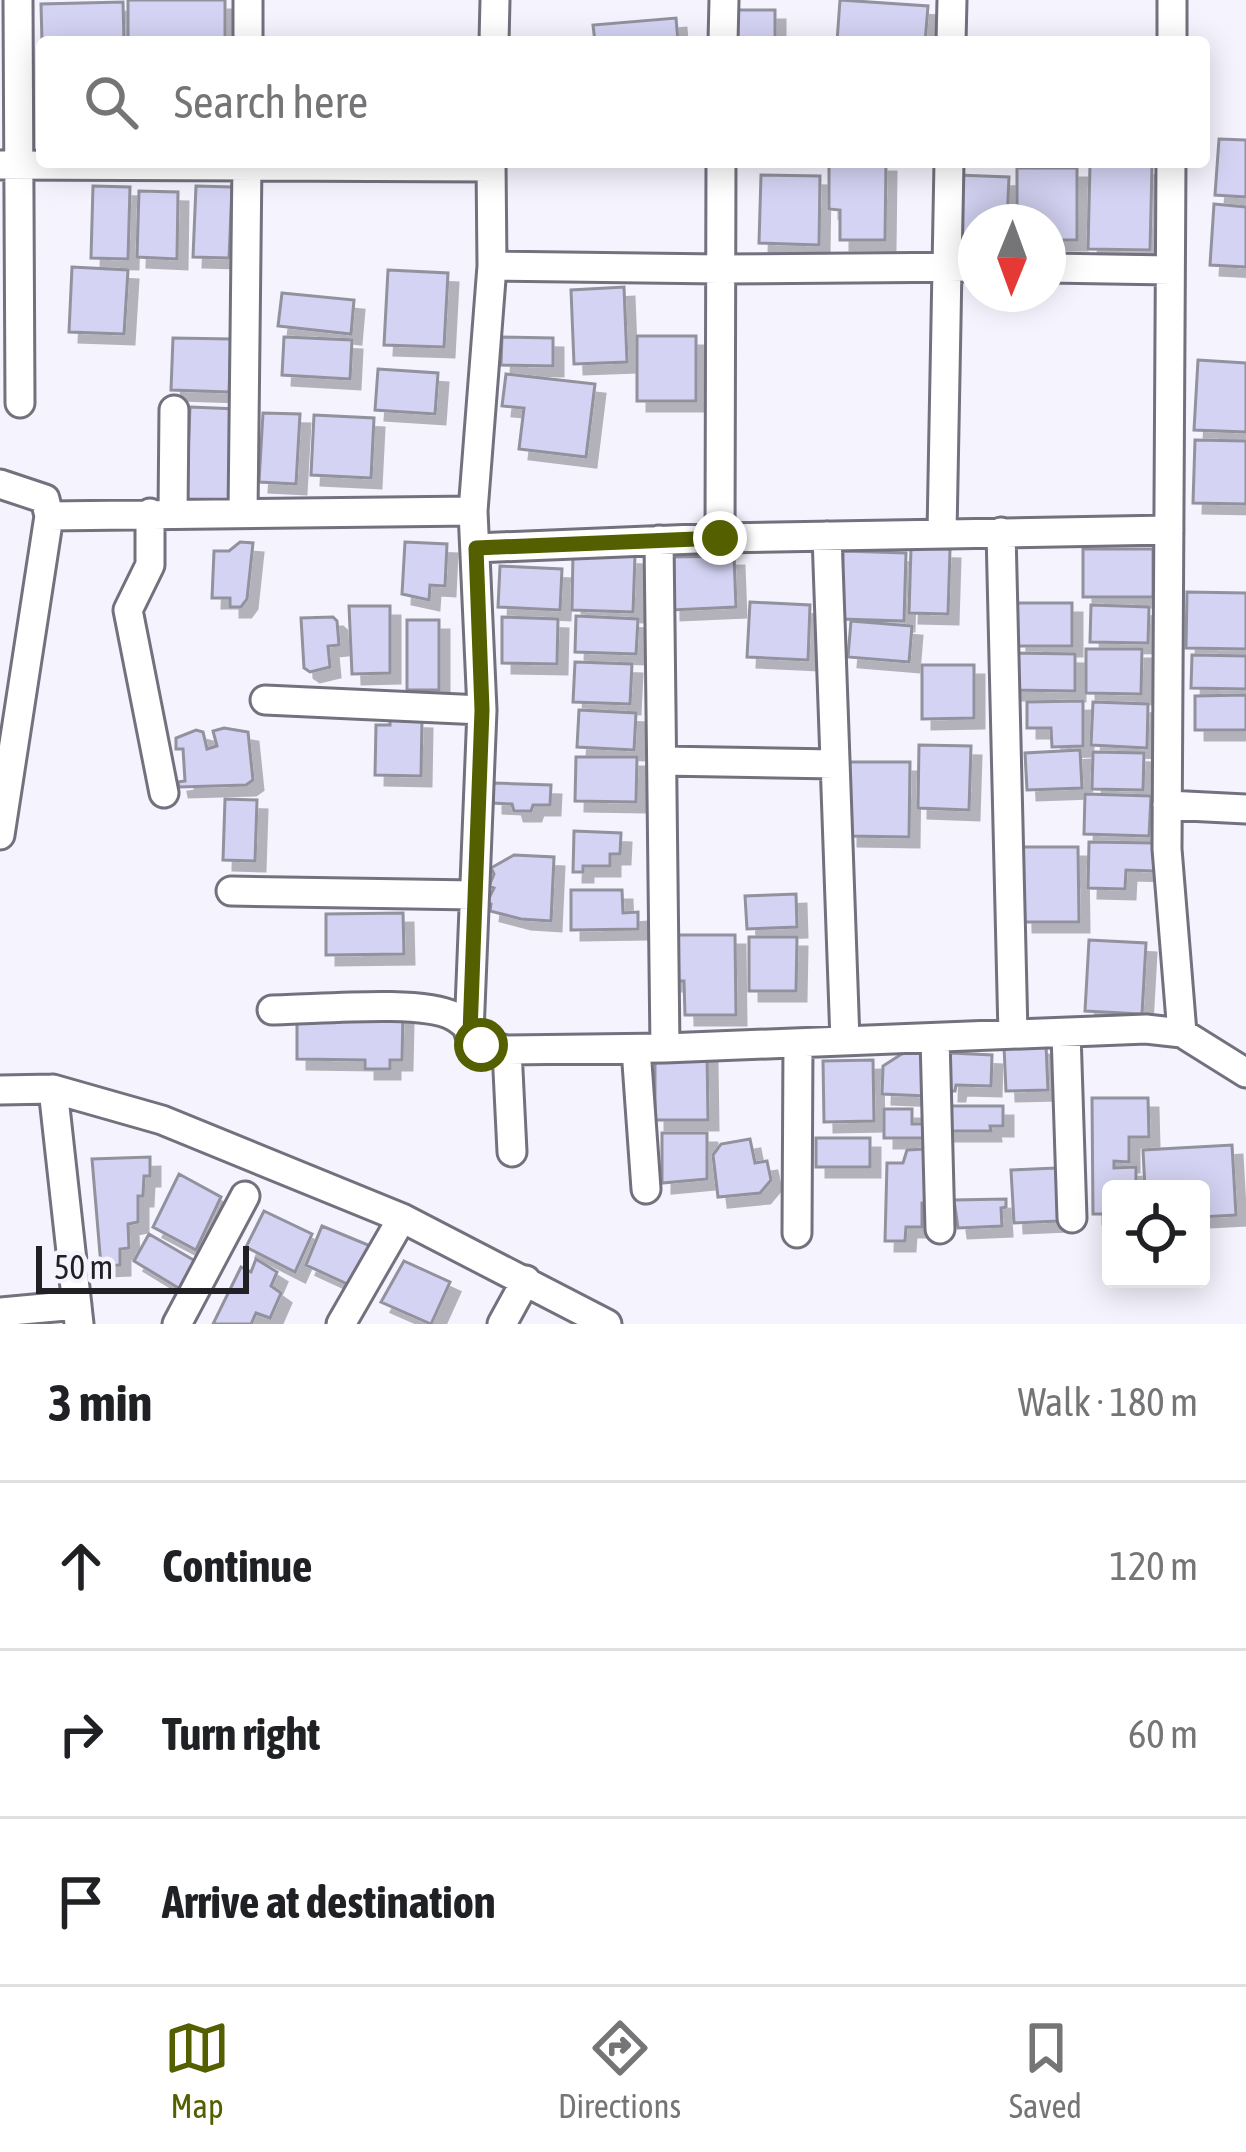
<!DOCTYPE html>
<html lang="en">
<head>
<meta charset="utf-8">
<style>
  :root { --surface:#fff; --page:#f6f6f6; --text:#202124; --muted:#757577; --line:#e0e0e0; --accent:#546000 }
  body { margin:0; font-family:"Asap Condensed",sans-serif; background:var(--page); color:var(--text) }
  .controls { position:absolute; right:36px; bottom:36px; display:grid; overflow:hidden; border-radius:12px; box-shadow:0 6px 30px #0003 }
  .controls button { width:108px; height:108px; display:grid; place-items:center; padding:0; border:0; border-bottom:3px solid var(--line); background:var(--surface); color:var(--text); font:60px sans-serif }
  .compass { position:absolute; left:958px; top:204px; width:108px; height:108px; border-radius:50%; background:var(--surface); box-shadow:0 6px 30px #0003; rotate:181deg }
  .scale { position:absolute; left:36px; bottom:30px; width:213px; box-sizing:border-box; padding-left:12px; border:6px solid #212125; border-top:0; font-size:33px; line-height:42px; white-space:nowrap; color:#212125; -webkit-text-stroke:9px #f4f3fe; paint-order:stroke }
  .stop { position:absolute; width:36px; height:36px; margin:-27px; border:9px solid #546000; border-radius:50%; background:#fff }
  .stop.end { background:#546000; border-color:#fff; box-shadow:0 3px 12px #0008 }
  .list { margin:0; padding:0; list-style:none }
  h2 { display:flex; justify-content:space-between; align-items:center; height:156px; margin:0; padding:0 48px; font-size:51px }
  h2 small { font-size:39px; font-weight:400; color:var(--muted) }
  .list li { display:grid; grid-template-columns:78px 1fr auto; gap:36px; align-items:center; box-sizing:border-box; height:168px; padding:0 48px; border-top:3px solid var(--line) }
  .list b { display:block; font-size:45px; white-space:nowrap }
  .list em { font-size:39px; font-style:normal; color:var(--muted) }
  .icon { flex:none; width:66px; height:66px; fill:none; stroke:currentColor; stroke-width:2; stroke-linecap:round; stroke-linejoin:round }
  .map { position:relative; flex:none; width:1246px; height:1324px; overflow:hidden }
  .search { position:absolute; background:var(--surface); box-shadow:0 6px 30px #0003; left:36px; right:36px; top:36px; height:132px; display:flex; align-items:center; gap:30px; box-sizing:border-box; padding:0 42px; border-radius:12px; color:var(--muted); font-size:45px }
  .sheet { height:660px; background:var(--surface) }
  nav { display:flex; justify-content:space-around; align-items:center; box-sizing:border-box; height:168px; border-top:3px solid var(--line); background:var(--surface); font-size:33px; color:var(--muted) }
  nav a { display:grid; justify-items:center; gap:6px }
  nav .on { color:var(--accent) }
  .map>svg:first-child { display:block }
  .building { fill:#d4d3f3; stroke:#92929e; stroke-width:3; filter:url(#shadow) }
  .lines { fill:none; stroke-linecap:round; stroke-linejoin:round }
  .street-casing { stroke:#72717d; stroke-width:33 }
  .street { stroke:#fff; stroke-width:27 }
  .route { stroke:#546000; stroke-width:15 }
</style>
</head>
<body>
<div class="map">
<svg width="1246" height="1324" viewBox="0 0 1246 1324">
  <defs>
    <filter id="shadow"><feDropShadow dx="10" dy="10" stdDeviation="0" flood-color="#0004"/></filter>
  </defs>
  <rect width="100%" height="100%" fill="#f4f3fe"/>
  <path class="building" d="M128 0H225V42H128Z
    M840 0 928 6 925 42H837Z
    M123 2 124 42H42L41 4Z
    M732 10H775V42H732Z
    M676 18 678 42H595L593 25Z
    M1219 139 1246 140V197L1215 195Z
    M829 162H886L885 240H840V210L829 209Z
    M1090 164 1152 166 1150 250 1088 249Z
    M1017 168H1077V240H1048V222H1017Z
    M761 175 820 176 819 245 759 243Z
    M957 175 1009 177 1007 222H976V241L954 239Z
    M93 186 130 187 128 259 91 258Z
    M196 186 232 187 229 258 193 257Z
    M139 191 178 192 177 259 137 257Z
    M1214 204 1246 207V267L1210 265Z
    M72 267 128 270 124 334 69 332Z
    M388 270 448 273 444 347 384 345Z
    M624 287 627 362 574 364 571 290Z
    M282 293 354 300 351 334 278 326Z
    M637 336H696V401H637Z
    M284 337 352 340 350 379 282 375Z
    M502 337 553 338V366L501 365Z
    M173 338 231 339 229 392 171 390Z
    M1198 360 1246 363V432L1194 430Z
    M378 369 438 373 435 414 375 410Z
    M506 374 595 384 586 457 519 449 524 408 502 406Z
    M190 407 237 409 233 505 186 503Z
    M263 413 300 414 296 484 259 482Z
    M314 415 374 418 371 478 311 475Z
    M1195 440 1246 441V504L1193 503Z
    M240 542 253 543 247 599 241 607H230V598H212L214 551H229Z
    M405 542 447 544 445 586 430 585 429 600 402 594Z
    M911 548 950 549 948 614 909 613Z
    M1083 549H1153V597H1083Z
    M843 551 906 553 904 621 841 619Z
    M573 553 635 555 633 612 572 610Z
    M734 556 736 607 671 610 670 557Z
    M500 566 562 569 560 610 498 607Z
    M1187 592 1246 593V649L1186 648Z
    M750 602 810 605 808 660 747 657Z
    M1016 603H1072V646H1017Z
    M1091 605 1149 607 1148 643 1090 642Z
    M349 606H390V673L352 674Z
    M576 616 638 619 636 654 575 652Z
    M333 617 337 621 339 645 328 646 330 667 310 672 304 668 301 618Z
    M502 617 558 619 557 664 502 663Z
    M407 620H439V690H407Z
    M851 621 912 626 909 662 848 657Z
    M1086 649H1142L1141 694 1086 693Z
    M1012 653 1075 654V691L1012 690Z
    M1192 655 1246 656V689L1191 688Z
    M575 662 632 664 630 704 573 702Z
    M922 665H974V718L922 719Z
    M1246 695V730H1195V696Z
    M1083 701V746L1052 747 1051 728H1027V702Z
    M1093 702 1148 704 1147 748 1091 745Z
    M579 710 636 713 634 750 577 747Z
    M390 718 422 719 421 776 375 775 376 725H390Z
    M224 728 248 732 253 780 246 785 179 787 178 782 185 781 183 749H176V738L196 730 203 732 207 749 217 746 213 731Z
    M919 745 971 746 969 810 918 808Z
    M1080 750 1082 788 1027 790 1025 753Z
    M1093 752 1144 753 1143 790 1092 789Z
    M576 757H637L636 802 575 801Z
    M848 762H910L909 837 848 836Z
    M493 783 551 785 550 805H533L531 811H514L512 804 493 803Z
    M1085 794 1151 796 1149 836 1084 834Z
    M225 799 257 800 255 861 223 860Z
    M574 831 621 833 620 854H610V866H583V872H573Z
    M1089 842 1154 843V871L1126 870 1125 889 1088 888Z
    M1022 847H1078L1079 922H1023Z
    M514 855 554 857 551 921 521 919 490 911 491 904 487 902 494 888 489 886 494 874 491 868Z
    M571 890H622L623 913 638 912V929L571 930Z
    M796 894 797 927 747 929 745 896Z
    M403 913 404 954 326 955V914Z
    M671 935H735L736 1015H685L684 981H672Z
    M749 937H797L796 991H749Z
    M1089 940 1146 943 1142 1014 1085 1011Z
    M297 1013H403L402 1060H390V1069H365V1060L297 1059Z
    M1046 1045 1048 1090 1006 1091 1004 1046Z
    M930 1046 927 1096 882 1094 883 1066 908 1050Z
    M707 1052 708 1120H655V1055Z
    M950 1053 992 1055 991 1086 956 1085 955 1091H949Z
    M873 1060 874 1121 824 1122 823 1061Z
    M1092 1098H1148L1149 1137H1129V1162L1114 1161V1168L1136 1167V1189H1111V1214H1093Z
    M944 1106H1003V1126H990L991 1131H944Z
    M884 1109H912V1124H925V1138H884Z
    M662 1133H707V1179L662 1183Z
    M816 1138H870V1167H816Z
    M750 1139 755 1163 767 1161 771 1180 760 1193 718 1197 713 1155 721 1144Z
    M1232 1145 1236 1215 1201 1217V1189H1145L1143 1150Z
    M926 1149 928 1202 922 1203V1227H906L905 1241H885L887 1163H903L907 1150Z
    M150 1157V1176H144L143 1196H138V1222L128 1224 129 1248 120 1249V1265L101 1266 92 1159Z
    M1056 1168 1058 1221 1014 1223 1011 1170Z
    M179 1174 221 1197 196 1250 153 1227Z
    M1006 1199V1207L1001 1208 1002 1226 958 1228 954 1200Z
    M264 1211 312 1234 295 1272 246 1247Z
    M322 1226 373 1247 354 1287 306 1265Z
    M149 1234 202 1265 185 1292 134 1261Z
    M256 1259 277 1272 271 1286 281 1293 270 1318 256 1313 251 1324H213L241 1267 251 1272Z
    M404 1261 450 1282 431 1324 381 1302Z"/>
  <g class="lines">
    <g class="street-casing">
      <path id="street" d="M18 0 20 403
        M248 42V0
        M494 42 495 0
        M723 42 724 0
        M951 42 952 0
        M1172 42V0
        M1171 162 1167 849 1182 1033
        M0 165 491 167
        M492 266 719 269 976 267
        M1048 268 1170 270
        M0 484 45 499 49 516 0 835
        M150 513V565L128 610 164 793
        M173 513 174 410
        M243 513 247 162
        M49 516 473 511
        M1001 532 1013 1034
        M942 533 949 162
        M827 536 845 1041
        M720 538 721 162
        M659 540 665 1048
        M476 548 720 538 1169 530
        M265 700 482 710
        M662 761 835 764
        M1167 805 1246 809
        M231 891 474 895
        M272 1010C313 1010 420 999 453 1016 479 1030 466 1042 507 1050L665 1048 1146 1029 1182 1033 1246 1073
        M469 1033 482 710 473 511 492 266 491 162
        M1066 1033 1072 1218
        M935 1038 940 1229
        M636 1049 646 1189
        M507 1050 512 1152
        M53 1089 79 1324
        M0 1090 53 1089 162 1120 402 1218 607 1324
        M797 1233 798 1043
        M0 1312 77 1305
        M177 1324 245 1196
        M341 1324 402 1218
        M502 1324 526 1280"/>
    </g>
    <use href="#street" class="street"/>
  </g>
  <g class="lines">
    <path class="route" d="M481 1045 470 1033 482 710 476 548 720 538"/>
  </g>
</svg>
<div class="controls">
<button><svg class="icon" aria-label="locate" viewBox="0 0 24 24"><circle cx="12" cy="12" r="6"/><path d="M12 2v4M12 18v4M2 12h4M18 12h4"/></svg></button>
</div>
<svg class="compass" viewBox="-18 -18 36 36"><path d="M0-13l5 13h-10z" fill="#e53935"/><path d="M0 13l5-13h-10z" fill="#757577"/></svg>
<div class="scale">50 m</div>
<div class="stop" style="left:481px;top:1045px"></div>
<div class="stop end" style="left:720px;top:538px"></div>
<div class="search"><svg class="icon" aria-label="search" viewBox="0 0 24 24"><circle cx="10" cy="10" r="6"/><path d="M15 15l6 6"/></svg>Search here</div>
</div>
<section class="sheet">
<h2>3 min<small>Walk · 180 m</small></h2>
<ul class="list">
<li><svg class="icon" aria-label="ahead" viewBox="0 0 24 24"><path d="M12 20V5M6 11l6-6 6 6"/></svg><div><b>Continue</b></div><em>120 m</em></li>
<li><svg class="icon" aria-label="right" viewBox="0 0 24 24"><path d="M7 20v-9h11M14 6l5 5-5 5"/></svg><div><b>Turn right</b></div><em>60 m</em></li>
<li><svg class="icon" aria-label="arrive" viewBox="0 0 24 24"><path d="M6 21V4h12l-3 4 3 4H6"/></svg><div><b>Arrive at destination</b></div></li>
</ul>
</section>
<nav>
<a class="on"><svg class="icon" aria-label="map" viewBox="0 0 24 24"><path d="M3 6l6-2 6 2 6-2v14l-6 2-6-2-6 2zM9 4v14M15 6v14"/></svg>Map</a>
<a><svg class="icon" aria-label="directions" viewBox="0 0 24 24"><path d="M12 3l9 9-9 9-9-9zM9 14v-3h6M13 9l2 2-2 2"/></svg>Directions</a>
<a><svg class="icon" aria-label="saved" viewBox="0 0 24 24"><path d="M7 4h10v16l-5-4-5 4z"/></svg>Saved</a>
</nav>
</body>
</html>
